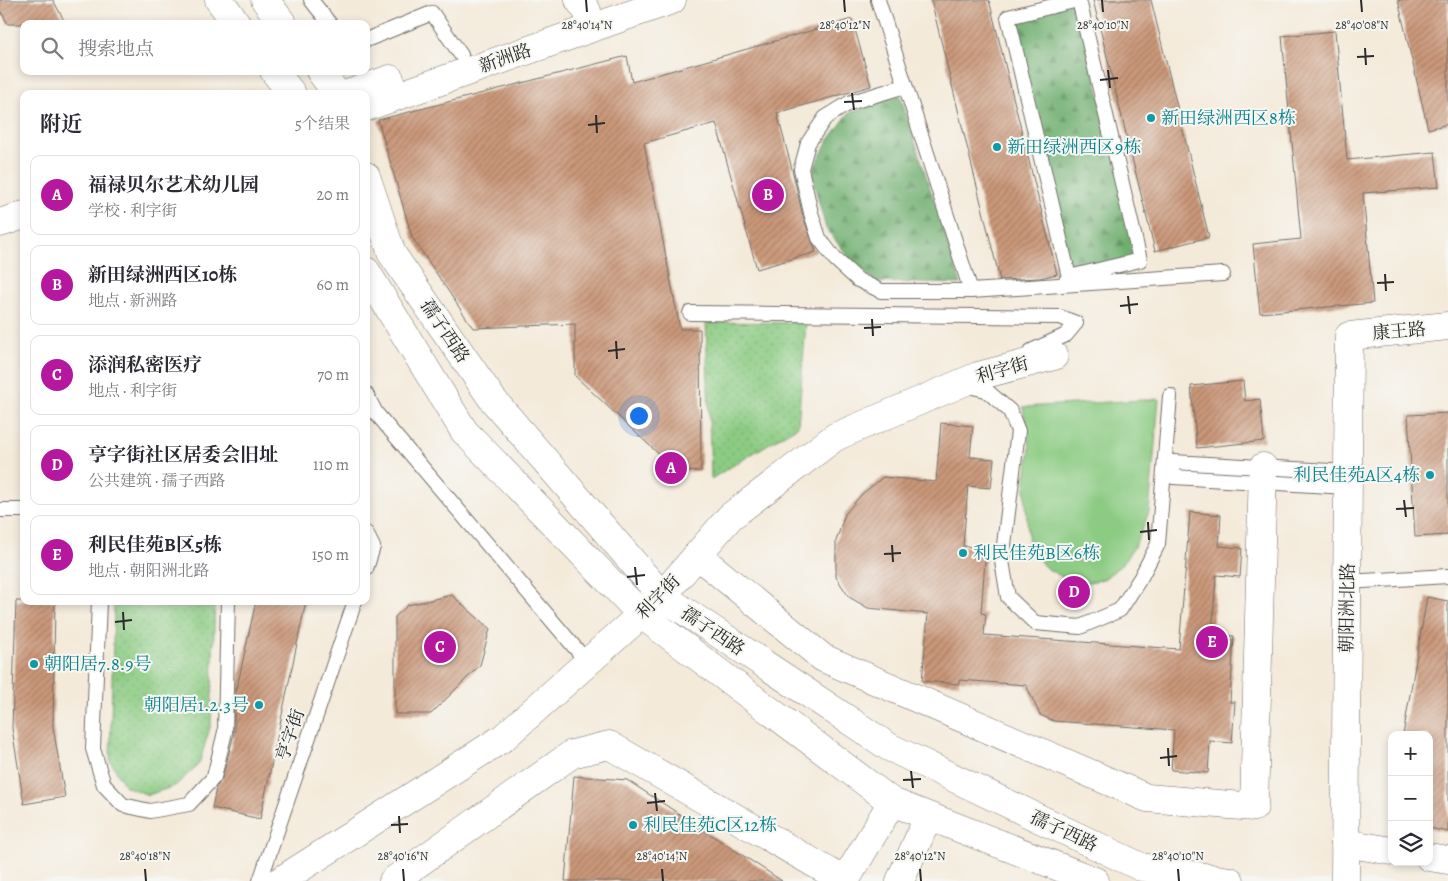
<!DOCTYPE html>
<html lang="zh">
<head>
<meta charset="utf-8">
<style>
  :root { --surface:#fff; --page:#f7f7f7; --text:#2b2b33; --muted:#7c7c81; --line:#e1e1e2; --accent:#b5179e }
  body { margin:0; font-family:Alegreya,"Noto Serif SC",serif; background:var(--page); color:var(--text) }
  .controls { position:absolute; right:15px; bottom:15px; display:grid; overflow:hidden; border-radius:10px; box-shadow:0 2px 8px #0003 }
  .controls button { width:45px; height:45px; display:grid; place-items:center; padding:0; border:0; border-bottom:1px solid var(--line); background:var(--surface); color:var(--text); font:25px sans-serif }
  .you { position:absolute; left:638px; top:415px; width:18px; height:18px; margin:-12px; border:4px solid #fff; border-radius:50%; background:#1a73e8; box-shadow:0 0 0 8px #1a73e833 }
  .badge { display:grid; place-items:center; width:32px; height:32px; border-radius:50%; background:var(--accent); color:#fff; font-size:16px; font-weight:700 }
  .pin { position:absolute; translate:-50% -50%; border:2px solid #fff; box-shadow:0 1px 5px #0006 }
  .list { margin:0; padding:0; list-style:none }
  h2 { display:flex; justify-content:space-between; align-items:center; height:65px; margin:0; padding:0 20px; font-size:21px }
  h2 small { font-size:16px; font-weight:400; color:var(--muted) }
  .list li { display:grid; grid-template-columns:32px 1fr auto; gap:15px; align-items:center; box-sizing:border-box; height:80px; margin:0 10px 10px; padding:0 10px; border:1px solid var(--line); border-radius:10px }
  .list b { display:block; font-size:19px; white-space:nowrap }
  .list p { margin:0; font-size:16px; white-space:nowrap; color:var(--muted) }
  .list em { font-size:16px; font-style:normal; color:var(--muted) }
  .icon { flex:none; width:28px; height:28px; fill:none; stroke:currentColor; stroke-width:2; stroke-linecap:round; stroke-linejoin:round }
  .map { position:relative; flex:none; width:1448px; height:881px; overflow:hidden }
  .search { position:absolute; background:var(--surface); box-shadow:0 2px 8px #0003; left:20px; top:20px; width:350px; height:55px; display:flex; align-items:center; gap:12px; box-sizing:border-box; padding:0 18px; border-radius:10px; color:var(--muted); font-size:19px }
  .panel { position:absolute; background:var(--surface); box-shadow:0 2px 8px #0003; left:20px; top:90px; width:350px; height:515px; border-radius:10px }
  .map>svg:first-child { display:block }
  .green { fill:#8bcb82; stroke:#5b7b56 }
  .forest { fill:url(#forest-firs); stroke:#4e6d4e }
  .park { fill:url(#park-dots); stroke:#5b7b56 }
  .building { fill:url(#building-hatch) }
  .lines { fill:none; stroke-linecap:round; stroke-linejoin:round }
  .lane-casing { stroke:#716e68; stroke-width:16 }
  .street-casing { stroke:#716e68; stroke-width:29 }
  .secondary-casing { stroke:#716e68; stroke-width:29 }
  .lane { stroke:#fff; stroke-width:14 }
  .street { stroke:#fff; stroke-width:28 }
  .secondary { stroke:#fff; stroke-width:28 }
  .ticks { fill:none; stroke:#2b2b2b; stroke-width:2 }
  .culture-dot { fill:#0f9aa8; stroke:#f6f6f2; stroke-width:2 }
  .labels { text-anchor:middle; dominant-baseline:central; stroke-width:4; stroke-linejoin:round; paint-order:stroke }
  .street-label { font-size:18px; fill:#2b2b2b; stroke:#f6f6f2 }
  .culture-label { font-size:18px; fill:#0d838f; stroke:#f6f6f2; text-anchor:start }
  .ticks-label { font-size:12px; text-anchor:middle; fill:#2b2b2b; stroke:#f6f6f2; stroke-width:4; stroke-linejoin:round; paint-order:stroke }
</style>
</head>
<body>
<div class="map">
<svg width="1448" height="881" viewBox="0 0 1448 881">
  <defs>
    <pattern id="forest-firs" width="22" height="20" patternUnits="userSpaceOnUse" patternTransform="scale(1.25)"><rect width="22" height="20" fill="#70af70"/><path d="M5 1l3.5 6h-7zM16 11l3.5 6h-7z" fill="#5c8f5c"/></pattern>
    <pattern id="park-dots" width="8" height="8" patternUnits="userSpaceOnUse" patternTransform="scale(1.25)"><rect width="8" height="8" fill="#8bcb82"/><path d="M2 2h.1M6 6h.1" fill="none" stroke="#78ae70" stroke-width="1.8" stroke-linecap="round"/></pattern>
    <pattern id="building-hatch" width="6" height="6" patternUnits="userSpaceOnUse" patternTransform="scale(1.25)"><rect width="6" height="6" fill="#cb987a"/><path d="M-1 1l2-2M0 6l6-6M5 7l2-2" fill="none" stroke="#a57c64"/></pattern>
  </defs>
  <rect width="100%" height="100%" fill="#f6f6f2"/>
  <filter id="ink" filterUnits="userSpaceOnUse"><feTurbulence type="fractalNoise" baseFrequency=".02" numOctaves="2"/><feDisplacementMap in="SourceGraphic" scale="10" xChannelSelector="R" yChannelSelector="G"/><feConvolveMatrix kernelMatrix="1 2 1 2 8 2 1 2 1" color-interpolation-filters="sRGB"/></filter>
  <filter id="wash" filterUnits="userSpaceOnUse"><feTurbulence type="fractalNoise" baseFrequency=".0096" numOctaves="4" result="noise"/><feDisplacementMap in="SourceGraphic" scale="20" xChannelSelector="R" yChannelSelector="G"/><feGaussianBlur stdDeviation="1.12" result="paint"/><feColorMatrix in="noise" values="0 0 0 0 0 0 0 0 0 0 0 0 0 0 0 0 0 1.4 0 .05"/><feComposite in="paint" operator="in"/></filter>
  <g filter="url(#wash)">
    <rect width="100%" height="100%" fill="#f4eada"/>
    <path class="green" d="M1159 399 1149 511 1142 531 1133 549 1121 565 1104 579 1086 583 1066 579 1046 568 1029 548 1025 488 1030 447 1023 407Z"/>
    <path class="forest" d="M1077 1 1139 260 1070 276 1008 18Z
      M900 95 961 284 876 282 853 262 826 229 811 173 828 141 849 113Z"/>
    <path class="park" d="M706 322 806 323 798 426 711 479Z
      M114 601H215L211 724 199 764 175 786 148 795 125 786 110 761Z"/>
    <g id="blocks">
      <path class="building" d="M0 0H53L66 24H8L0 10Z
        M931 0H989L1057 274 1040 278 1000 280Z
        M1093 0H1151L1209 237 1155 251Z
        M1398 0H1448V124L1428 129Z
        M852 19 871 86 777 113 792 169 803 216 816 252 757 269 716 123 644 143 680 329H700L701 471 678 472 575 376V324L473 328 412 237 378 120 627 56 632 82Z
        M1335 31 1347 160 1435 152 1439 187 1363 193 1373 303 1260 313 1253 244 1301 239 1282 36Z
        M1243 381 1245 401 1260 399 1264 441 1197 448 1191 386Z
        M1448 413V535L1415 537 1408 415Z
        M941 423 973 426 970 457 994 459 991 488 968 486 963 546 986 548 981 613 986 614 984 635 1179 649 1190 512 1221 515 1219 546 1242 548 1240 577 1216 575 1212 635 1234 636 1230 702H1235L1232 743 1210 741 1208 773 1171 770 1174 730 1054 721 1040 715 1026 685 959 680V684L922 681 928 614 868 608 849 597 836 577V541L845 514 862 494 883 477 936 482Z
        M452 595 490 629 480 665 431 714H395V617L408 605Z
        M1427 597 1448 601V832L1429 828V735H1403Z
        M16 601H55L53 727 65 797 24 804 12 728Z
        M256 601H306L260 819 212 808 216 788 222 779 234 734V701Z
        M574 776 627 780 782 881H565Z"/>
    </g>
  </g>
  <g filter="url(#ink)">
    <use href="#blocks" fill-opacity="0" stroke="#716e68" stroke-width="1"/>
    <g class="lines">
      <g class="lane-casing">
        <path id="lane" d="M311 0 330 24
          M878 0 971 291 1223 274
          M366 40 432 13 461 55
          M905 86 849 103 825 118 808 143 801 169 811 213 819 238 835 259 858 280 881 291H971
          M1069 277 1008 17 1078 0
          M1065 282 1069 277 1140 260 1079 0
          M690 313 1060 317 1076 323 1066 335 1031 351
          M964 385 986 390 1010 411 1018 431 1002 561 1008 597 1035 623 1080 627 1120 610 1141 577 1158 544 1170 396
          M366 394 376 413 588 663
          M1348 487 1173 477V462L1348 472
          M0 510H24
          M366 533 373 547 366 569
          M1347 582 1448 576
          M99 601 93 749 104 785 123 805 150 811 189 804 214 777 225 732 228 601
          M260 881 355 601"/>
      </g>
      <g class="street-casing">
        <path id="street" d="M579 0 587 11
          M697 555 823 658 1147 798 1254 807 1263 467
          M1345 843 1392 851
          M1429 857 1448 860
          M393 881 572 754 609 745 845 881
          M845 881 892 802
          M900 881 928 817"/>
      </g>
      <g class="secondary-casing">
        <path id="secondary" d="M219 0 237 24
          M265 0 283 24
          M274 71 292 94
          M320 71 337 94
          M348 94 390 79
          M366 107 672 0
          M366 176 392 254 493 400 662 596 889 747 1141 867 1230 881
          M0 223 24 215
          M366 271 464 431 642 615 892 802 1095 881
          M280 881 503 738 662 596 730 517 835 437 978 376 1054 356
          M1345 881 1349 336 1448 326"/>
      </g>
      <use href="#lane" class="lane"/>
      <use href="#street" class="street"/>
      <use href="#secondary" class="secondary"/>
    </g>
  </g>
  <path class="ticks" d="M586 0 587 12M844 0 845 12M1102 0 1103 12M1361 0 1362 12M1365 48 1366 65M1357 57 1374 56M1108 70 1110 88M1100 80 1118 78M852 93 854 110M844 102 862 101M596 115 597 133M588 125 605 123M1385 274 1386 291M1377 283 1394 282M1128 296 1130 314M1120 306 1138 304M872 319 873 336M864 328 881 327M616 341 617 359M608 351 625 349M1404 500 1406 517M1396 509 1414 508M1148 522 1149 540M1140 532 1157 530M892 545 893 562M884 554 901 553M635 567 637 585M627 577 645 575M123 612 124 630M115 622 132 620M1168 748 1169 766M1160 758 1177 756M911 771 913 788M903 780 921 779M655 793 657 811M647 803 665 801M399 816 400 833M391 825 408 824M145 869 146 881M403 869 404 881M662 869 663 881M920 869 921 881M1178 869 1179 881"/>
  <g class="culture-dot">
    <circle cx="1151" cy="118" r="5"/>
    <circle cx="997" cy="147" r="5"/>
    <circle cx="1430" cy="475" r="5"/>
    <circle cx="963" cy="553" r="5"/>
    <circle cx="34" cy="664" r="5"/>
    <circle cx="259" cy="705" r="5"/>
    <circle cx="633" cy="825" r="5"/>
  </g>
  <g class="labels">
    <g class="street-label">
      <text transform="translate(505 58) rotate(-19)">新洲路</text>
      <text transform="translate(445 331) rotate(56)">孺子西路</text>
      <text transform="translate(1399 331) rotate(-5)">康王路</text>
      <text transform="translate(1002 370) rotate(-16)">利字街</text>
      <text transform="translate(658 597) rotate(-46)">利字街</text>
      <text transform="translate(1347 608) rotate(-89)">朝阳洲北路</text>
      <text transform="translate(713 631) rotate(34)">孺子西路</text>
      <text transform="translate(290 735) rotate(-71)">亨字街</text>
      <text transform="translate(1064 831) rotate(25)">孺子西路</text>
    </g>
    <g class="culture-label">
      <text x="1161" y="118">新田绿洲西区8栋</text>
      <text x="1007" y="147">新田绿洲西区9栋</text>
      <text x="1420" y="475" text-anchor="end">利民佳苑A区4栋</text>
      <text x="973" y="553">利民佳苑B区6栋</text>
      <text x="44" y="664">朝阳居7.8.9号</text>
      <text x="249" y="705" text-anchor="end">朝阳居1.2.3号</text>
      <text x="643" y="825">利民佳苑C区12栋</text>
    </g>
  </g>
  <g class="ticks-label">
    <text x="587" y="29">28°40'14"N</text>
    <text x="845" y="29">28°40'12"N</text>
    <text x="1103" y="29">28°40'10"N</text>
    <text x="1362" y="29">28°40'08"N</text>
    <text x="145" y="860">28°40'18"N</text>
    <text x="403" y="860">28°40'16"N</text>
    <text x="662" y="860">28°40'14"N</text>
    <text x="920" y="860">28°40'12"N</text>
    <text x="1178" y="860">28°40'10"N</text>
  </g>
</svg>
<div class="controls">
<button>+</button>
<button>−</button>
<button><svg class="icon" aria-label="layers" viewBox="0 0 24 24"><path d="M12 4l9 5-9 5-9-5zM3 14l9 5 9-5"/></svg></button>
</div>
<div class="you"></div>
<div class="pin badge" style="left:671px;top:468px">A</div>
<div class="pin badge" style="left:768px;top:195px">B</div>
<div class="pin badge" style="left:440px;top:647px">C</div>
<div class="pin badge" style="left:1074px;top:592px">D</div>
<div class="pin badge" style="left:1212px;top:642px">E</div>
<div class="search"><svg class="icon" aria-label="search" viewBox="0 0 24 24"><circle cx="10" cy="10" r="6"/><path d="M15 15l6 6"/></svg>搜索地点</div>
<section class="panel">
<h2>附近<small>5个结果</small></h2>
<ul class="list">
<li><span class="badge">A</span><div><b>福禄贝尔艺术幼儿园</b><p>学校 · 利字街</p></div><em>20 m</em></li>
<li><span class="badge">B</span><div><b>新田绿洲西区10栋</b><p>地点 · 新洲路</p></div><em>60 m</em></li>
<li><span class="badge">C</span><div><b>添润私密医疗</b><p>地点 · 利字街</p></div><em>70 m</em></li>
<li><span class="badge">D</span><div><b>亨字街社区居委会旧址</b><p>公共建筑 · 孺子西路</p></div><em>110 m</em></li>
<li><span class="badge">E</span><div><b>利民佳苑B区5栋</b><p>地点 · 朝阳洲北路</p></div><em>150 m</em></li>
</ul>
</section>
</div>
</body>
</html>
